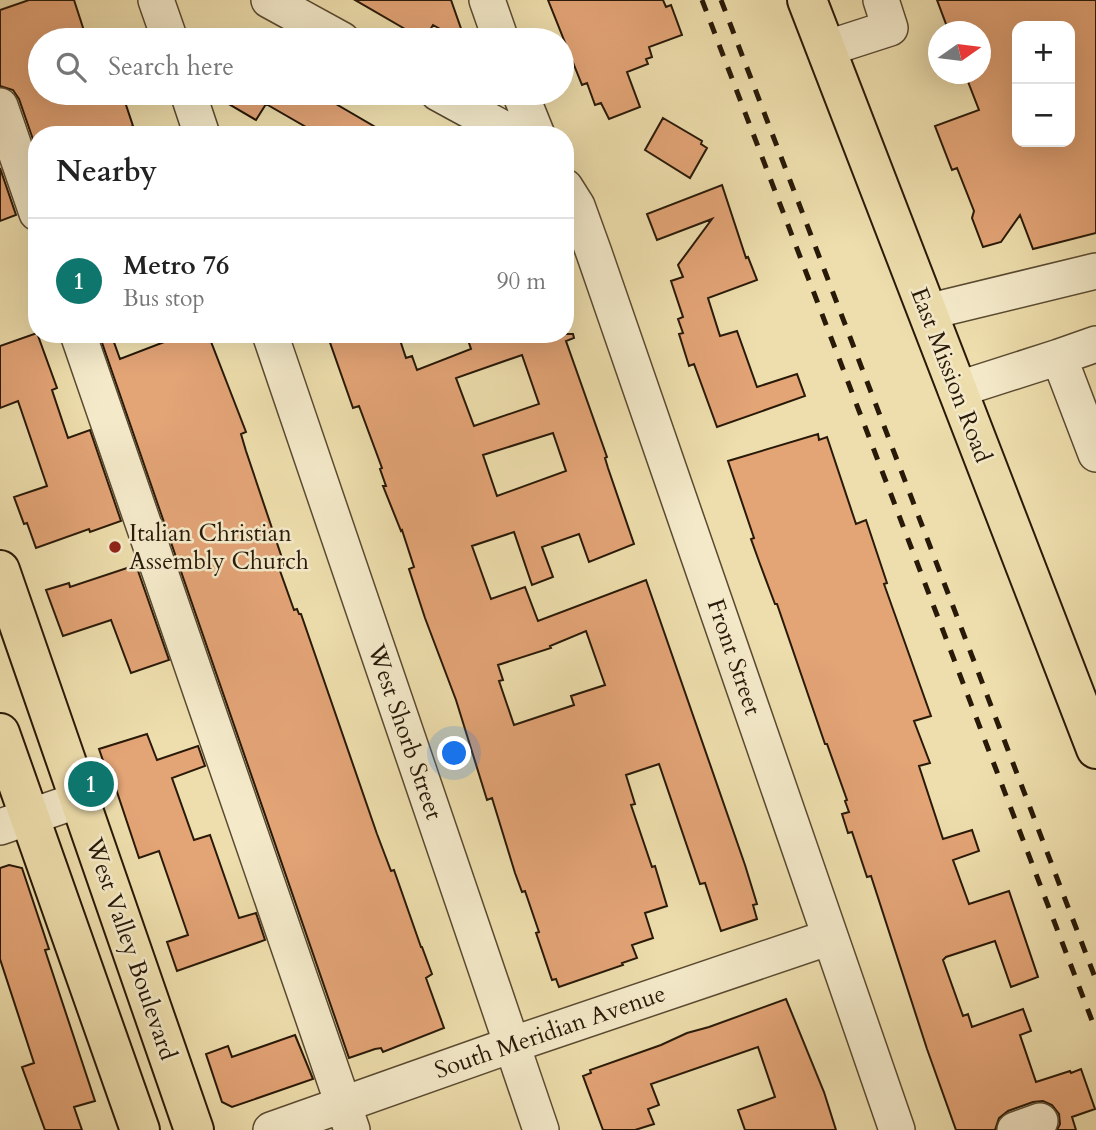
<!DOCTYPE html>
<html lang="en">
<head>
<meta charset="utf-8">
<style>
  :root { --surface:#fff; --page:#f2f2f2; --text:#222; --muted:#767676; --line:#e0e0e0; --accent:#0f766e }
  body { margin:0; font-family:Cardo,serif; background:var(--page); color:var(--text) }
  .controls { position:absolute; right:21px; top:21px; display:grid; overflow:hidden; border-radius:14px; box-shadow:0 7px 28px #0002 }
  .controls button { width:63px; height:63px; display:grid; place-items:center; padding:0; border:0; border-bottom:2px solid var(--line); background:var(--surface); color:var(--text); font:35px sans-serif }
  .compass { position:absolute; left:928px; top:21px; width:63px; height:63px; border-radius:50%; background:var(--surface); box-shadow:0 7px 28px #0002; rotate:76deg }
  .you { position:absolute; left:455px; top:754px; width:24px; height:24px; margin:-18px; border:5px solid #fff; border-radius:50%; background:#1a73e8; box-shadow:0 0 0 10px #1a73e833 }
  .badge { display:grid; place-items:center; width:46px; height:46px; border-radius:50%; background:var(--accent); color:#fff; font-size:23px; font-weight:700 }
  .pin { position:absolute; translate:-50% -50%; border:4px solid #fff; box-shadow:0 2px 7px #0006 }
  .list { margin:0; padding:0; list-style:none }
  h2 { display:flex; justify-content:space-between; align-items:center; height:91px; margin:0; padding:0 28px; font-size:30px }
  h2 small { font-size:23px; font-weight:400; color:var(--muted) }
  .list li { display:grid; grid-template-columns:46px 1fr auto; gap:21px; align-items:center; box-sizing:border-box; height:126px; padding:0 28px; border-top:2px solid var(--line) }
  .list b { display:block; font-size:26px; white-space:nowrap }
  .list p { margin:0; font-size:23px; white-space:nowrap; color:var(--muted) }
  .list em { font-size:23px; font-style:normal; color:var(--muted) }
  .icon { flex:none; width:38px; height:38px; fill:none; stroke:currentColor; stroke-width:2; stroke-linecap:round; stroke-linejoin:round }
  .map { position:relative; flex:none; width:1096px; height:1130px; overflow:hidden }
  .search { position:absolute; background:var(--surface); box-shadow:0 7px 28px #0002; left:28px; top:28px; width:546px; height:77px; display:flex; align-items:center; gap:18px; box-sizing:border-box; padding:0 24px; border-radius:38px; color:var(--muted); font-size:26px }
  .panel { position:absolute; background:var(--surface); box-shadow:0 7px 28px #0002; left:28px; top:126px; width:546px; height:217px; border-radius:28px }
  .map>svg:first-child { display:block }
  .building { fill:#e3a476; stroke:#281908; stroke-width:2; fill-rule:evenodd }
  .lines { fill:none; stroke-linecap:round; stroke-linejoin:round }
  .minor-casing { stroke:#5a4a31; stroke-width:38 }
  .major-casing { stroke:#281908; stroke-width:42 }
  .minor { stroke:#f4eaca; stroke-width:35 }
  .major { stroke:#eedead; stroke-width:38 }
  .rail { stroke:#281908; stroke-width:5; stroke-dasharray:12 12; stroke-linecap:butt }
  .poi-dot { fill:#8f2418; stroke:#f4eaca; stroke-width:2.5 }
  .labels { text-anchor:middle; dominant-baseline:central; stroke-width:5; stroke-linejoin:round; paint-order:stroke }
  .street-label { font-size:24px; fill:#281908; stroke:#f4eaca }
  .poi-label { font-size:24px; fill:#281908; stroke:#f4eaca; text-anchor:start }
</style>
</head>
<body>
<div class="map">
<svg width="1096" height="1130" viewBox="0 0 1096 1130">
  <rect width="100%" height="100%" fill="#eedead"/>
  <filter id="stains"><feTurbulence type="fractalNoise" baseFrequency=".00286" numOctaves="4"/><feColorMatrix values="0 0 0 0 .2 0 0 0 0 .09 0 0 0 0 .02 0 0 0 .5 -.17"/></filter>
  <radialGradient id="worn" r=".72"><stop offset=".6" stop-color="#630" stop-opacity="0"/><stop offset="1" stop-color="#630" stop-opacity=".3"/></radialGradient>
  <path class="building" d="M29 0H74L87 40H40V93H122L133 126 126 129 128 135H37V151L19 99 13 90 0 86V10Z
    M355 0H451L465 40H460L433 25 424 40Z
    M548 0H663L666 7 671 5 682 35 649 47 652 57 646 59 648 64 627 72 640 107 609 119 601 103 595 105 587 83 582 85Z
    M937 0H1096V233L1033 249 1020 215 1001 242 983 247 972 218 974 211 957 168 952 170 935 126 979 110 965 74H981V32H949ZM1017 26H1070V142H1017Z
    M210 93H317L389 135H320L266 104 256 120Z
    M663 118 702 141 701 144 707 148 690 178 645 150Z
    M0 168 16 215 0 221Z
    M722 185 746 258 748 257 757 280 708 298 720 336 737 331 757 387 797 374 805 396 717 427 694 364 689 366 679 334 683 333 678 319 683 317 671 281 683 277 678 265 712 219 657 240 647 214Z
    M37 333 57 388 52 390 68 438 90 430 121 521 90 532 89 529 36 548 27 523 24 524 14 497 47 486 18 401 0 408V346Z
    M99 334H111L120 359 185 334H208L246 432 241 434 246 451 284 564 283 567 279 568 294 610 297 609 299 614H301L377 834 391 871 394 870 421 947H422L432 974 426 978 444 1028 383 1052 381 1048 375 1049 349 1058Z
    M327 334H398L406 358 412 356 417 370 471 349 466 334H573L574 338 566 341 607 457 605 458 608 468 634 544 589 562 579 534 542 547 553 577 532 585 514 532 472 546 491 599 525 587 538 621 646 580 745 865 757 904 753 905 757 919 721 931 705 883 700 884 659 764 626 775 635 804 631 805 652 867 655 866 667 906 645 913 653 938 632 945 637 958 622 963 623 965 559 987 556 979 552 980 536 933 539 932 525 891 522 892 515 873 492 798 487 800 456 700 425 618 409 569 414 567 402 530 401 531 383 486H386L380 469 382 468 359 406 353 408ZM522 355 539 404 474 426 456 378ZM553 433 566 471 497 496 483 455ZM586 631 605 685 571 696 574 705 514 725 499 681 503 680 498 665 551 648 550 646Z
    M818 434 819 440 827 437 856 524 866 520 887 583 884 584 931 716 914 721 930 763 919 766 943 839 972 830 979 851 953 860 969 904 1009 891 1038 977 1011 987 995 941 946 957 943 960 963 1016 968 1014 972 1027 1023 1009 1031 1031 1020 1035 1036 1082 1070 1071 1071 1073 1081 1069 1095 1109 1072 1117 1076 1130H1057L1060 1124 1059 1114 1052 1105 1043 1101 1033 1102 1008 1111 999 1118 995 1130H956L927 1049 871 876 867 877 852 832 848 833 842 814 849 812 845 801 847 800 827 744H825L777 604H775L760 564 751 539 754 538 728 461Z
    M136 565 169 660 131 673 111 620 63 636 46 590 69 583 70 587Z
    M147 734 157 760 198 746 205 766 172 778 194 840 210 835 239 918 256 913 265 940 177 971 167 942 188 935 159 851 139 858 111 774 108 775 99 749Z
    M9 865 22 868 49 949 45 950 95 1101 74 1107 82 1130H45L22 1067 34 1063 0 959V868Z
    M786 999 824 1092 836 1130H745L738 1110 775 1097 758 1047 651 1084 659 1105 648 1109 654 1124 635 1130H603L583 1076 591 1073 590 1070 661 1045 687 1033 709 1027Z
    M295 1035 313 1079 232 1107 222 1102 206 1054 228 1046 232 1057Z"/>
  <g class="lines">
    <g class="minor-casing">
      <path id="minor" d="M156 0 170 40
        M269 0 342 40
        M487 0 501 40
        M825 49 890 28 881 0
        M188 93 202 135
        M438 93 515 135
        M520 93 537 135
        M0 106 37 213
        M565 187 577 206 594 253 897 1130
        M927 312 1096 271
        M78 334 352 1130
        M270 334 541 1130
        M1059 357 1096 344
        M956 390 1059 357 1096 454
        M0 827 79 800
        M271 1130 511 1045 830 937
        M1015 1130 1040 1121"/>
    </g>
    <g class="major-casing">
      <path id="major" d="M807 0 1096 749
        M0 570 194 1130
        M0 733 140 1130"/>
    </g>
    <use href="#minor" class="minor"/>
    <use href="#major" class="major"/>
    <path class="rail" d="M702 0 1096 1031
      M721 0 1096 980"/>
  </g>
  <circle class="poi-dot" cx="115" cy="547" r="7"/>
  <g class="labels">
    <g class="street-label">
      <text transform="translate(951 375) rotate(69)">East Mission Road</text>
      <text transform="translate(734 657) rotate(71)">Front Street</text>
      <text transform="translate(405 732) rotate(71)">West Shorb Street</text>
      <text transform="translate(131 949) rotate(71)">West Valley Boulevard</text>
      <text transform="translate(550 1032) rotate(-19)">South Meridian Avenue</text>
    </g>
    <g class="poi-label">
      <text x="129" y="533">Italian Christian<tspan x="129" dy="28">Assembly Church</tspan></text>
    </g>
  </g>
  <rect width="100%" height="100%" filter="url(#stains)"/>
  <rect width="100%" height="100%" fill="url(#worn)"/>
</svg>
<div class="controls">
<button>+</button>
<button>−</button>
</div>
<svg class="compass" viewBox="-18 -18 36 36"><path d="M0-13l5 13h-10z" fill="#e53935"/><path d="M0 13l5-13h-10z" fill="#767676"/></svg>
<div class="you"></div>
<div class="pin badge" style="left:91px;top:784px">1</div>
<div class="search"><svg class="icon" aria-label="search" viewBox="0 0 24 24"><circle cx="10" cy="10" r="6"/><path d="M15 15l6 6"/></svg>Search here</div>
<section class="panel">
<h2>Nearby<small></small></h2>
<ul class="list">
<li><span class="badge">1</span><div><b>Metro 76</b><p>Bus stop</p></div><em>90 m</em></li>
</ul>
</section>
</div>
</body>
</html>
